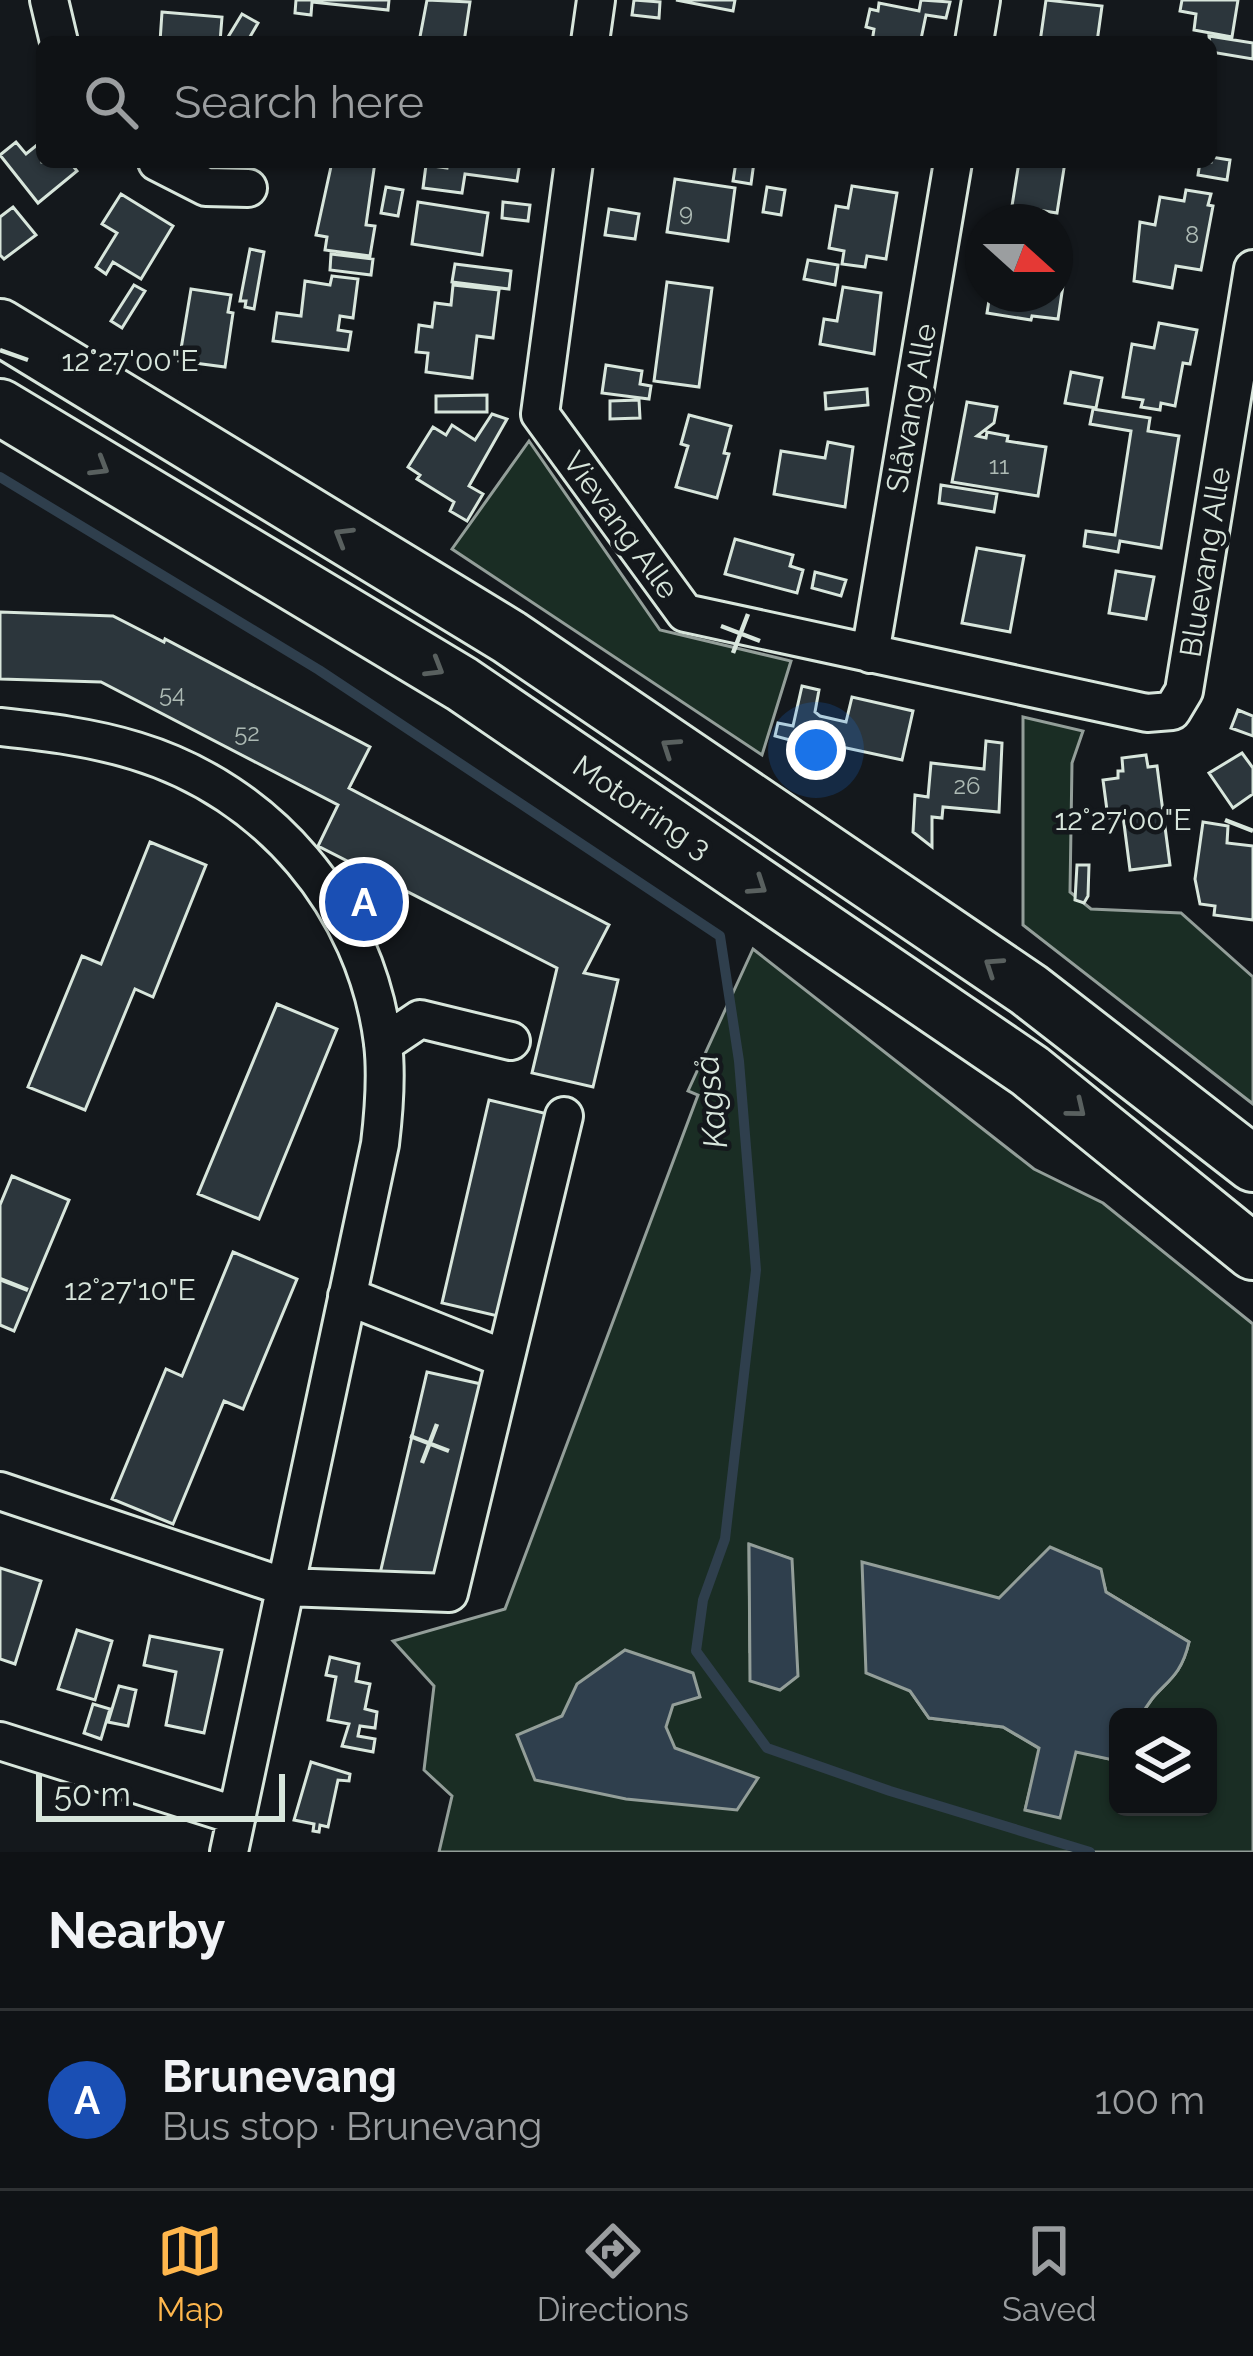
<!DOCTYPE html>
<html lang="en">
<head>
<meta charset="utf-8">
<style>
  :root { --surface:#0f1215; --page:#181b1e; --text:#f1f3f6; --muted:#9b9ea0; --line:#2f3234; --accent:#ffb74d }
  body { margin:0; font-family:Raleway,sans-serif; background:var(--page); color:var(--text) }
  .controls { position:absolute; right:36px; bottom:36px; display:grid; overflow:hidden; border-radius:18px; box-shadow:0 3px 9px #0004 }
  .controls button { width:108px; height:108px; display:grid; place-items:center; padding:0; border:0; border-bottom:3px solid var(--line); background:var(--surface); color:var(--text); font:60px sans-serif }
  .compass { position:absolute; left:965px; top:204px; width:108px; height:108px; border-radius:50%; background:var(--surface); box-shadow:0 3px 9px #0004; rotate:111deg }
  .scale { position:absolute; left:36px; bottom:30px; width:249px; box-sizing:border-box; padding-left:12px; border:6px solid #d8e6dc; border-top:0; font-size:33px; line-height:42px; white-space:nowrap; color:#d8e6dc; -webkit-text-stroke:9px #14181c; paint-order:stroke }
  .you { position:absolute; left:816px; top:750px; width:42px; height:42px; margin:-30px; border:9px solid #fff; border-radius:50%; background:#1a73e8; box-shadow:0 0 0 18px #1a73e833 }
  .badge { display:grid; place-items:center; width:78px; height:78px; border-radius:50%; background:var(--accent); color:#fff; font-size:39px; font-weight:700 }
  .pin { position:absolute; translate:-50% -50%; border:6px solid #fff; box-shadow:0 3px 12px #0006 }
  .list { margin:0; padding:0; list-style:none }
  h2 { display:flex; justify-content:space-between; align-items:center; height:156px; margin:0; padding:0 48px; font-size:51px }
  h2 small { font-size:39px; font-weight:400; color:var(--muted) }
  .list li { display:grid; grid-template-columns:78px 1fr auto; gap:36px; align-items:center; box-sizing:border-box; height:180px; padding:0 48px; border-top:3px solid var(--line) }
  .list b { display:block; font-size:45px; white-space:nowrap }
  .list p { margin:0; font-size:39px; white-space:nowrap; color:var(--muted) }
  .list em { font-size:39px; font-style:normal; color:var(--muted) }
  .icon { flex:none; width:66px; height:66px; fill:none; stroke:currentColor; stroke-width:2; stroke-linecap:round; stroke-linejoin:round }
  .map { position:relative; flex:none; width:1253px; height:1852px; overflow:hidden }
  .search { position:absolute; background:var(--surface); box-shadow:0 3px 9px #0004; left:36px; right:36px; top:36px; height:132px; display:flex; align-items:center; gap:30px; box-sizing:border-box; padding:0 42px; border-radius:18px; color:var(--muted); font-size:45px }
  .sheet { height:336px; background:var(--surface) }
  nav { display:flex; justify-content:space-around; align-items:center; box-sizing:border-box; height:168px; border-top:3px solid var(--line); background:var(--surface); font-size:33px; color:var(--muted) }
  nav a { display:grid; justify-items:center; gap:6px }
  nav .on { color:var(--accent) }
  .map>svg:first-child { display:block }
  .green { fill:#1a2d24; stroke:#939e99; stroke-width:3; fill-rule:evenodd }
  .water { fill:#2f3f4d; stroke:#939e99; stroke-width:3 }
  .lines { fill:none; stroke-linecap:round; stroke-linejoin:round }
  .stream { stroke:#2f3f4d; stroke-width:10 }
  .building { fill:#2c363c; stroke:#d8e6dc; stroke-width:3 }
  .minor-casing { stroke:#d8e6dc; stroke-width:42 }
  .highway-casing { stroke:#d8e6dc; stroke-width:60 }
  .minor { stroke:#14181c; stroke-width:36 }
  .highway { stroke:#14181c; stroke-width:54 }
  .oneway { stroke:#59605f }
  .ticks { fill:none; stroke:#d8e6dc; stroke-width:4.5 }
  .labels { text-anchor:middle; dominant-baseline:central; stroke-width:9; stroke-linejoin:round; paint-order:stroke }
  .number-label { font-size:24px; fill:#adbab4 }
  .street-label { font-size:30px; fill:#d8e6dc; stroke:#14181c }
  .water-label { font-size:33px; font-style:italic; fill:#d8e6dc; stroke:#14181c }
  .ticks-label { font-size:30px; text-anchor:middle; fill:#d8e6dc; stroke:#14181c; stroke-width:9; stroke-linejoin:round; paint-order:stroke }
</style>
</head>
<body>
<div class="map">
<svg width="1253" height="1852" viewBox="0 0 1253 1852">
  <rect width="100%" height="100%" fill="#14181c"/>
  <path class="green" d="M529 441 660 630 791 661 762 755 452 549Z
    M1023 717 1083 731 1072 763 1070 892 1091 909 1181 913 1253 977V1104L1023 925Z
    M753 949 1034 1169 1103 1203 1253 1324V1852H439L452 1796 424 1770 434 1686 393 1641 505 1609 698 1095 688 1091ZM749 1545 791 1559 797 1673 750 1652ZM1066 1554 1100 1569 1106 1592 1189 1642C1179 1686 1157 1682 1141 1717H1208V1807H1118V1761L1076 1751 1025 1810 1040 1749 1003 1727 929 1718 910 1691 1032 1565Z"/>
  <path class="water" d="M749 1544 792 1559 798 1676 780 1690 750 1681Z
    M1050 1547 1101 1569 1106 1592 1189 1642C1179 1686 1157 1682 1141 1717H1118V1761L1076 1752 1060 1818 1025 1810 1039 1748 1003 1727 929 1718 910 1691 866 1673 862 1562 999 1598Z
    M625 1650 693 1673 700 1697 673 1705 666 1727 675 1748 758 1778 737 1810 626 1799 535 1780 517 1735 562 1716 577 1684Z"/>
  <g class="lines">
    <path class="stream" d="M0 477 319 670 720 936 739 1061 756 1270 725 1539 703 1600 696 1651 767 1748 890 1791 1090 1852"/>
  </g>
  <path class="building" d="M296 0H389L388 10 312 2 311 15 295 13Z
    M427 0 470 2 464 42H419Z
    M634 0 660 2 659 18 632 15Z
    M676 0H735L733 11Z
    M921 0 950 2 946 18 926 15 921 39 925 42H872L874 29 866 27 870 9 878 11 879 3 919 11Z
    M1046 0 1102 6 1097 42H1040Z
    M1182 0H1238L1232 37 1194 30 1196 14 1180 11Z
    M162 12 222 17 220 42H160Z
    M242 14 258 23 247 42H225Z
    M1209 36 1253 43V59L1211 52Z
    M42 141V162H70L77 171 38 203 0 155 16 142 26 154Z
    M1211 157 1230 160 1227 180 1198 175 1200 162H1211Z
    M332 162H375L366 225 375 226 370 256 325 250 327 237 316 235Z
    M448 162H520L517 181 465 174 462 193 423 188 426 165 447 168Z
    M736 162H754L751 184 733 181Z
    M1019 162H1065L1057 213 1012 206Z
    M675 179 735 188 728 241 667 232Z
    M852 186 897 193 886 259 867 256 865 267 842 264 844 251 829 248 836 206 848 208Z
    M386 187 403 190 398 216 381 213Z
    M767 187 785 190 781 215 763 212Z
    M1186 190 1211 194 1208 205 1213 206 1201 270 1176 266 1172 288 1134 281 1140 222 1155 225 1160 197 1184 201Z
    M121 194 173 226 141 279 113 262 106 274 96 267 117 233 102 224Z
    M418 202 488 213 482 255 412 244Z
    M503 202 530 205 528 221 502 218Z
    M13 207 36 235 4 259 0 255V217Z
    M609 209 639 214 635 239 605 235Z
    M250 249 264 252 254 309 245 307 246 301H240Z
    M331 254 373 259 371 275 330 270Z
    M808 260 838 265 835 285 804 279Z
    M455 264 511 271 509 289 452 282Z
    M332 276 358 279 353 318 340 316 338 330 351 332 348 350 273 341 277 313 301 316 305 281 330 285Z
    M1055 277 1064 279 1058 319 1032 316 1031 320 987 313 990 294H1055Z
    M667 282 712 288 699 387 654 381Z
    M134 285 145 291 122 328 111 321Z
    M453 285 499 290 493 338 477 336 472 378 426 372 428 353 416 352 419 325 432 327 435 303 451 305Z
    M843 287 881 293 874 354 820 344 824 319 837 321Z
    M191 289 231 295 228 312 233 313 225 367 179 361Z
    M1159 323 1197 330 1190 364 1183 363 1175 406 1161 403 1160 410 1141 407 1143 400 1123 397 1132 344 1154 348Z
    M606 365 642 371 640 384 651 386 649 399 602 393Z
    M1071 372 1102 378 1096 408 1065 403Z
    M867 389 868 405 826 409 825 393Z
    M487 395V412H436V396Z
    M639 400 640 418 610 419V401Z
    M967 402 997 407 994 423 977 436 986 438 987 432 1008 436 1007 441 1046 447 1038 496 952 482Z
    M1093 409 1150 418 1148 431 1179 436 1161 548 1120 541 1118 552 1084 546 1086 531 1115 535 1131 431 1090 424Z
    M492 414 507 419 469 486 483 494 467 521 450 511 454 502 417 479 420 475 408 467 433 427 446 435 452 425 475 440Z
    M689 415 731 426 724 453 729 454 717 498 676 487 688 446 681 444Z
    M828 442 853 447 845 507 774 494 781 451 825 458Z
    M941 485 997 494 994 512 939 503Z
    M735 539 793 555 790 566 803 570 797 593 725 574Z
    M977 548 1024 556 1010 632 962 623Z
    M1116 571 1154 577 1146 619 1109 613Z
    M815 572 846 580 841 596 812 588Z
    M0 612 113 616 164 642 165 639 370 747 349 788 609 925 584 973 618 980 593 1087 532 1073 557 968 318 846 338 805 101 682 0 679Z
    M802 686 819 690 815 712 820 716 846 722 852 697 913 711 902 760 814 741 812 746 775 736 778 723 793 726Z
    M1238 710 1253 716V736L1231 728Z
    M986 741 1002 743 999 812 943 807 942 818 932 817V847L913 832 915 795 928 797 931 763 984 769Z
    M1242 753 1253 768V794L1233 808 1209 773Z
    M1146 755 1148 767 1157 766 1170 865 1130 870 1123 816 1108 818 1103 780 1118 778V771H1123L1122 758Z
    M1203 822 1228 826 1227 843 1253 846V920L1214 915 1215 906 1200 904 1195 879Z
    M150 842 206 865 153 997 135 989 85 1110 28 1087 82 956 101 964Z
    M1077 865H1089L1088 896 1084 903 1075 900Z
    M277 1004 337 1029 259 1219 198 1194Z
    M489 1100 548 1114 502 1317 442 1303Z
    M12 1176 69 1200 14 1331 0 1325V1205Z
    M233 1252 297 1279 243 1409 224 1401 173 1524 112 1499 166 1369 182 1376Z
    M427 1372 481 1384 434 1590 379 1578Z
    M0 1568 41 1581 15 1664 0 1659Z
    M77 1630 112 1641 95 1700 58 1689Z
    M150 1636 222 1650 204 1733 166 1725 176 1672 144 1665Z
    M330 1657 359 1664 356 1681 370 1684 365 1709 377 1712 375 1728 360 1726 358 1736 375 1739 373 1752 342 1746 349 1724 328 1720 336 1677 326 1675Z
    M119 1686 136 1690 128 1726 108 1722Z
    M93 1704 110 1709 101 1739 84 1733Z
    M311 1762 350 1774 349 1781 338 1780 328 1827 320 1825 319 1832 313 1831 314 1824 294 1820Z"/>
  <g class="lines">
    <g class="minor-casing">
      <path id="minor" d="M49 0 59 42
        M590 42 596 0
        M974 42 981 0
        M157 162 206 187 248 188
        M574 162 540 414 685 613 1147 713 1172 711 1184 691 1253 269
        M870 654 953 162
        M0 727C46 732 91 737 136 751 268 791 366 906 383 1043 387 1077 384 1111 380 1144L229 1852
        M383 1044 420 1019 511 1041
        M347 1296 505 1359
        M0 1491 285 1587 449 1593 564 1116
        M0 1741 237 1816"/>
    </g>
    <g class="highway-casing">
      <path id="highway" d="M0 327 509 637 1029 990 1253 1164
        M0 407 462 684 1030 1071 1253 1252"/>
    </g>
    <use href="#minor" class="minor"/>
    <use href="#highway" class="highway"/>
  </g>
  <defs><path id="oneway-chevron" d="M-2-3.5L2.5 0L-2 3.5" fill="none" stroke-width="1.6" stroke-linecap="round" stroke-linejoin="round" transform="scale(3)"/></defs>
  <g class="oneway">
    <use href="#oneway-chevron" transform="translate(100 467) rotate(31)"/>
    <use href="#oneway-chevron" transform="translate(343 536) rotate(-149)"/>
    <use href="#oneway-chevron" transform="translate(435 668) rotate(31)"/>
    <use href="#oneway-chevron" transform="translate(670 747) rotate(-146)"/>
    <use href="#oneway-chevron" transform="translate(758 886) rotate(34)"/>
    <use href="#oneway-chevron" transform="translate(993 966) rotate(-146)"/>
    <use href="#oneway-chevron" transform="translate(1077 1109) rotate(39)"/>
  </g>
  <path class="ticks" d="M0 350 28 360M721 626 760 641M733 653 748 614M1225 820 1253 831M0 1279 28 1290M410 1436 449 1451M422 1463 437 1424"/>
  <g class="labels">
    <g class="number-label">
      <text x="686" y="212">9</text>
      <text x="1192" y="234">8</text>
      <text x="999" y="465">11</text>
      <text x="172" y="693">54</text>
      <text x="247" y="732">52</text>
      <text x="967" y="785">26</text>
    </g>
    <g class="street-label">
      <text transform="translate(911 408) rotate(-80)">Slåvang Alle</text>
      <text transform="translate(621 525) rotate(54)">Vievang Alle</text>
      <text transform="translate(1205 562) rotate(-81)">Bluevang Alle</text>
      <text transform="translate(642 807) rotate(34)">Motorring 3</text>
    </g>
    <g class="water-label">
      <text transform="translate(711 1102) rotate(-96)">Kagså</text>
    </g>
  </g>
  <g class="ticks-label">
    <text x="130" y="371">12°27'00"E</text>
    <text x="1123" y="830">12°27'00"E</text>
    <text x="130" y="1300">12°27'10"E</text>
  </g>
</svg>
<div class="controls">
<button><svg class="icon" aria-label="layers" viewBox="0 0 24 24"><path d="M12 4l9 5-9 5-9-5zM3 14l9 5 9-5"/></svg></button>
</div>
<svg class="compass" viewBox="-18 -18 36 36"><path d="M0-13l5 13h-10z" fill="#e53935"/><path d="M0 13l5-13h-10z" fill="#9b9ea0"/></svg>
<div class="scale">50 m</div>
<div class="you"></div>
<div class="pin badge" style="left:364px;top:902px;background:#1a4fb4">A</div>
<div class="search"><svg class="icon" aria-label="search" viewBox="0 0 24 24"><circle cx="10" cy="10" r="6"/><path d="M15 15l6 6"/></svg>Search here</div>
</div>
<section class="sheet">
<h2>Nearby<small></small></h2>
<ul class="list">
<li><span class="badge" style="background:#1a4fb4">A</span><div><b>Brunevang</b><p>Bus stop · Brunevang</p></div><em>100 m</em></li>
</ul>
</section>
<nav>
<a class="on"><svg class="icon" aria-label="map" viewBox="0 0 24 24"><path d="M3 6l6-2 6 2 6-2v14l-6 2-6-2-6 2zM9 4v14M15 6v14"/></svg>Map</a>
<a><svg class="icon" aria-label="directions" viewBox="0 0 24 24"><path d="M12 3l9 9-9 9-9-9zM9 14v-3h6M13 9l2 2-2 2"/></svg>Directions</a>
<a><svg class="icon" aria-label="saved" viewBox="0 0 24 24"><path d="M7 4h10v16l-5-4-5 4z"/></svg>Saved</a>
</nav>
</body>
</html>
